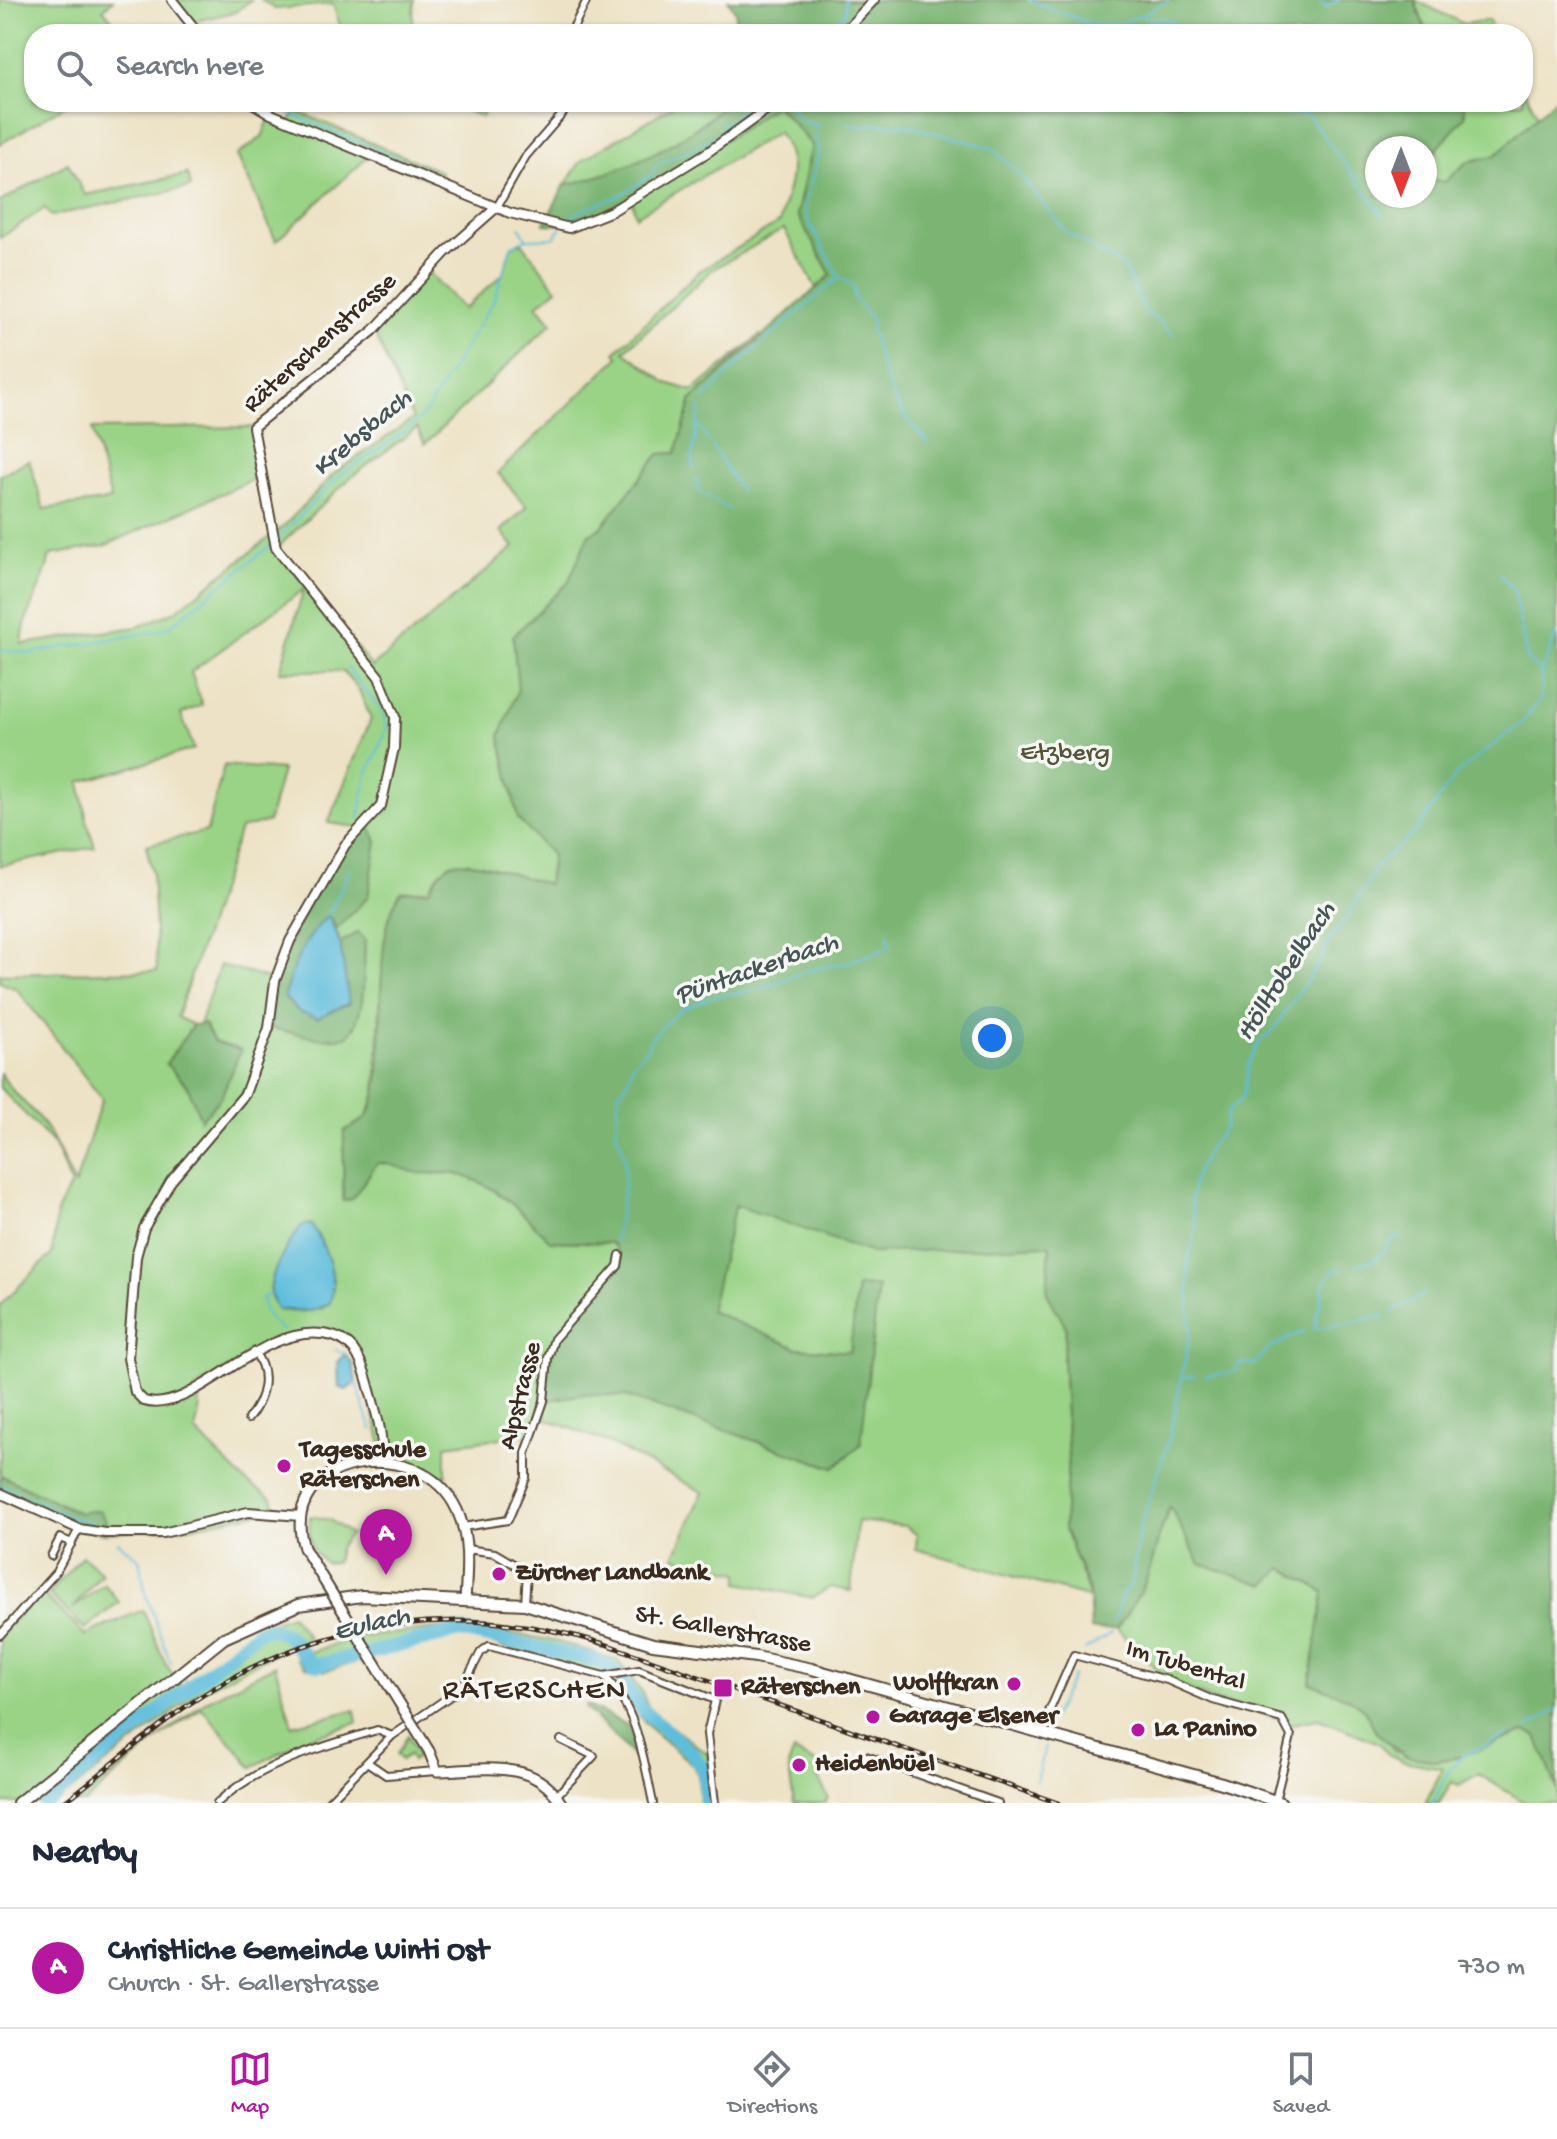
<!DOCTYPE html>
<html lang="en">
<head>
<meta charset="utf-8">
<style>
  :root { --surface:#fff; --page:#f2f2f3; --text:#1f2937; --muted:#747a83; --line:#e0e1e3; --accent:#b5179e }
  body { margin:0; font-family:"Gochi Hand",sans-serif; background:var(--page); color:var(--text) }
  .compass { position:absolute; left:1365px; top:136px; width:72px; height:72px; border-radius:50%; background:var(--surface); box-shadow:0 2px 6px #0004; rotate:180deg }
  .you { position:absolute; left:992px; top:1038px; width:28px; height:28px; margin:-20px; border:6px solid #fff; border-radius:50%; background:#1a73e8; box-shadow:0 0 0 12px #1a73e833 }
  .badge { display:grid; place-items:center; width:52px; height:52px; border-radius:50%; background:var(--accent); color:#fff; font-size:26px; font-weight:700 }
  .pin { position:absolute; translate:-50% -66px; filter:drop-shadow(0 2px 4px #0008) }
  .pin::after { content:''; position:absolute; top:42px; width:28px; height:24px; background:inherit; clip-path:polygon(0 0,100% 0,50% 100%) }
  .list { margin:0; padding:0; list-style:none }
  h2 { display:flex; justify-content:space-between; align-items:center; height:104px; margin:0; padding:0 32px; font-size:34px }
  h2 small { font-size:26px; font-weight:400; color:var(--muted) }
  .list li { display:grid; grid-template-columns:52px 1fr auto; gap:24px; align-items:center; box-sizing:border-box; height:120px; padding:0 32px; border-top:2px solid var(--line) }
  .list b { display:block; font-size:30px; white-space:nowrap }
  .list p { margin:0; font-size:26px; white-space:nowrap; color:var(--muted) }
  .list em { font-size:26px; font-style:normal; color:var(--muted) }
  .icon { flex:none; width:44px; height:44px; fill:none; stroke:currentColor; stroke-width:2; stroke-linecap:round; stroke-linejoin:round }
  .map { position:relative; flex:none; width:1557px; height:1803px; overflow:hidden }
  .search { position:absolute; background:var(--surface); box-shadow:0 2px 6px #0004; left:24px; right:24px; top:24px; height:88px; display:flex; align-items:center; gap:20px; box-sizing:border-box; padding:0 28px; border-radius:32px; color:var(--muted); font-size:30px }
  .sheet { height:224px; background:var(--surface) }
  nav { display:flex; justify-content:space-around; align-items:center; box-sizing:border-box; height:112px; border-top:2px solid var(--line); background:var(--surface); font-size:22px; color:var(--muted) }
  nav a { display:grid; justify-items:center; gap:4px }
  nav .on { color:var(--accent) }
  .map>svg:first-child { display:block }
  .green { fill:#9ad386; stroke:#6a7e52; stroke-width:2; fill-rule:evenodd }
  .forest { fill:#7bb573; stroke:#5b7048; stroke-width:2 }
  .water { fill:#5ebddc; stroke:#4c747d; stroke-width:2 }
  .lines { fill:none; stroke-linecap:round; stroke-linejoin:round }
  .stream { stroke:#5ebddc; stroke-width:2 }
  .river { stroke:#5ebddc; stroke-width:14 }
  .minor-casing { stroke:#564637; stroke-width:10 }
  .tertiary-casing { stroke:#564637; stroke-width:12 }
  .secondary-casing { stroke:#564637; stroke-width:13 }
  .primary-casing { stroke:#564637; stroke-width:14 }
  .minor { stroke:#fff; stroke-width:6 }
  .tertiary { stroke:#fff; stroke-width:8 }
  .secondary { stroke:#fff; stroke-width:9 }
  .primary { stroke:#fff; stroke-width:10 }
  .rail-casing { stroke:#3b2a1e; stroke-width:5 }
  .rail { stroke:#f6f6f2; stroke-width:2; stroke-dasharray:6; stroke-linecap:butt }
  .secondary-bridge-casing { stroke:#564637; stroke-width:13; stroke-linecap:butt }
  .secondary-bridge { stroke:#fff; stroke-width:9 }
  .poi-dot { fill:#b5179e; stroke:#f6f6f2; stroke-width:3 }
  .labels { text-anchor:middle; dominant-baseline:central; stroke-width:7; stroke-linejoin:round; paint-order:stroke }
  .street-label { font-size:26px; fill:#3b2a1e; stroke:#f6f6f2 }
  .park-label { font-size:26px; fill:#535438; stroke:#f6f6f2 }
  .poi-label { font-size:26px; font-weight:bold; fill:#3b2a1e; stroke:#f6f6f2; text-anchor:start }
  .water-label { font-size:28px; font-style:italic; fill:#465657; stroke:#f6f6f2 }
  .quarter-label { font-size:30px; letter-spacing:2px; fill:#3b2a1e; stroke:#f6f6f2 }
</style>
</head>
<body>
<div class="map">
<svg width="1557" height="1803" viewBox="0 0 1557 1803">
  <rect width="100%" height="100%" fill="#f6f6f2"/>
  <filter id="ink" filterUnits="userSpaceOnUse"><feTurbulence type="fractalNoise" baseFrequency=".0125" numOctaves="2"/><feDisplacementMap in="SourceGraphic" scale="16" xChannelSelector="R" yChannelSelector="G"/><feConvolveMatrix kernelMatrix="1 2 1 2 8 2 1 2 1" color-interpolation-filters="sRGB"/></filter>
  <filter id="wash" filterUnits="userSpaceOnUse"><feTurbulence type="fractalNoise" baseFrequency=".006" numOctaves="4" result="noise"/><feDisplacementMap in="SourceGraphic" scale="32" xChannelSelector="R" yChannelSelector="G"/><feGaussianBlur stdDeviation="1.8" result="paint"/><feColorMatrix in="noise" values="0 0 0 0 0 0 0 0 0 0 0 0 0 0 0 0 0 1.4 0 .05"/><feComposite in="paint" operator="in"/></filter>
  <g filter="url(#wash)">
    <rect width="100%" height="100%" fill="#ede2c5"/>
    <path class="green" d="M0 0H113L103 9 124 34H34V102H71L0 144Z
      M172 0H251L235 12 191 22Z
      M262 0H414L412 34H343L333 4 275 9Z
      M1415 0 1464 24 1488 20 1496 34H1427Z
      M1523 87 1538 116 1496 156 1467 162 1445 182 1425 179V164L1465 116 1464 102H1523Z
      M446 102H488L482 117Z
      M679 102H727C686 143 621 173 565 185L581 161Z
      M775 104 812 145 797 214 831 275 816 288 784 229 712 270 624 351 667 383 693 391 761 334 692 399 676 453 659 454 600 529 589 534 568 583 513 636 518 689 500 736 518 819 552 855 548 884 512 875 441 871 429 890 401 892 381 985 376 1093 366 1118 344 1131 343 1200 352 1199 377 1163C392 1163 405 1169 419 1172 431 1175 444 1172 456 1174 497 1183 522 1213 551 1241L612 1243 618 1248 620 1261 544 1401 583 1394 626 1396 834 1468 861 1444 857 1287 851 1352 797 1348 709 1311 735 1205 1050 1245 1047 1293 1066 1327 1063 1357 1068 1457 1064 1528 1090 1598 916 1549 917 1535 905 1526 857 1521 851 1591 830 1587 813 1598 739 1583V1573L674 1557 703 1492 609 1443 539 1416 531 1434 446 1445V1475H427L382 1461 383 1448 357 1352 334 1335 282 1337 195 1389 200 1407 195 1431 244 1480 272 1498 277 1514 264 1512 188 1527 105 1533 79 1513 0 1475V1305L52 1254 57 1212 71 1185 54 1144 0 1088V1072C10 1091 24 1101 38 1117 55 1138 63 1162 75 1185L102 1099 17 989 0 982V974L157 971 152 872 146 845 207 831 224 765 282 770 268 822 240 829 177 1017 193 1025 166 1064 187 1085 201 1119 240 1050 214 1042 205 1025H199L220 965 275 981 355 1028 361 998 358 932 340 943 336 929 368 897 363 828 328 823 371 719 359 690 343 671H280L304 589 191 672 202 705 181 714 194 749 80 782 87 822 95 847 0 866V475L29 460 44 509 111 500 92 429 253 427 261 476 104 546 50 555C44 586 24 611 22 644L137 627 174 612 284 526 335 473 413 419 373 331 428 272 464 309 502 275 512 245 522 243 557 289 537 305 552 323 425 444 417 428 350 478 277 548 372 667 514 547 501 531 527 507 498 473 619 357 615 352 698 272 780 222C787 182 802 170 778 132L636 216 631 199ZM311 1224 331 1269 333 1285 323 1308 299 1312 279 1310 270 1295 271 1284Z
      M296 111 441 172 436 182 370 155 276 241 237 155 262 137 271 114 289 122Z
      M68 163 85 195 188 174 191 187 51 216 45 208 0 238V202Z
      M1170 1506 1200 1564 1282 1568 1325 1592 1310 1683C1327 1690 1347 1695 1361 1707 1370 1715 1384 1740 1396 1752L1462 1756 1507 1736 1524 1732 1537 1736 1557 1789V1803H1526L1478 1774 1459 1785 1452 1782 1439 1803H1425L1443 1768 1403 1761 1388 1754 1379 1743 1327 1722 1318 1719 1287 1725 1282 1719 1213 1700 1167 1680 1116 1629C1146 1591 1152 1550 1170 1506Z
      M310 1516 330 1520 350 1534 339 1548 336 1562 326 1563C309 1550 308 1536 310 1516Z
      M82 1556 102 1573 72 1609 104 1584 119 1602 85 1629 49 1594Z
      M40 1591 85 1635 143 1610 165 1663 183 1689C220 1657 243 1629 291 1615L308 1637 200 1691 55 1803H0V1635Z
      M455 1627V1635L325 1671 305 1667 297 1659 298 1655 361 1637Z
      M488 1629 555 1641 617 1660 641 1691 651 1712 708 1754 715 1803H700L698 1775 692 1764 652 1730 604 1676 500 1647 488 1641Z
      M275 1665 292 1725 355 1710 357 1723 311 1737 252 1767 202 1708 156 1740 85 1803H76L206 1701Z
      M408 1735 418 1756 412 1761 409 1754 401 1760 397 1754Z
      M794 1752 820 1765 817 1776 828 1797 825 1803H794L788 1765Z"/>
    <path class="forest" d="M728 0H1414L1427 34H732L736 13Z
      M1557 97V1789L1537 1736 1524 1732 1462 1756 1436 1761 1405 1756 1377 1733 1363 1708 1348 1698 1310 1683 1324 1592 1282 1568 1265 1585 1200 1564 1170 1507C1158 1530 1156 1556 1146 1580 1142 1591 1124 1619 1116 1629L1091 1630 1089 1591 1064 1528 1068 1457 1063 1357 1066 1327 1047 1293 1050 1245 872 1253 735 1205 710 1311 797 1348 850 1352 857 1287 878 1286 861 1444 834 1468 626 1396 583 1394 544 1401 548 1358 554 1339 618 1266 620 1255 612 1243 550 1241C522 1213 497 1183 456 1174 444 1172 431 1174 419 1173 404 1171 393 1162 377 1163L352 1199 343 1201 344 1131C350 1127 360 1123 365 1118 396 1083 364 943 401 892L429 890C435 881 440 870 449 865 467 854 526 880 548 884L552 855 518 819 500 736 518 689 513 636 568 583 589 534 600 529 659 454 676 453 692 399 831 275 797 214 812 145 776 104 744 128 582 225 544 224 565 185C621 173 686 143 727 102H1464L1465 116 1425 164V148H1377V196H1425V179L1445 182 1467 162 1496 155Z
      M363 828 371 829 377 841 368 897 336 929 332 919C307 938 290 966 285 998 307 1024 319 1014 349 1004L340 943 358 932 365 940C363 971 368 1013 347 1037L322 1039 269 1028C271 1011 272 994 276 978 290 931 328 861 363 828Z
      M204 1024 214 1042 241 1050 221 1097 201 1120 187 1085 166 1064 193 1025Z
      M0 1475 79 1513 99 1510 106 1521 105 1533 80 1529 0 1493Z
      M586 1705 629 1726 640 1762H637C629 1749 598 1720 585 1708Z"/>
    <path class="water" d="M328 915 340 943 349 1003 317 1018 299 1012 285 998C289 968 307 936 328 915Z
      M311 1224C325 1246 339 1277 330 1303L312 1311 279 1310C256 1288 287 1247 301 1226Z
      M345 1354 353 1364 356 1383 346 1390 339 1387 338 1362Z"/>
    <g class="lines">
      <path class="stream" d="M1028 0C1093 23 1104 41 1168 0
        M1321 0 1325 7 1338 0
        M1143 17 1173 21
        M808 34 831 25 845 13V0
        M1271 102 1287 114 1308 115 1383 215
        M271 106 430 172
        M846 124 862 127 871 124 906 125 992 148 1022 177 1066 232 1123 266 1144 309 1174 335
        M563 223C576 210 598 204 614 198 628 191 640 182 653 174L656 165C680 154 698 147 720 134L723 124 736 118 740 108 750 102
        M520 227 526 238
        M839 277 854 286V298L873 322 870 330C877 339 875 349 879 360 889 392 903 419 928 442
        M703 399 739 363 839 277 808 220 804 206 819 153 815 138 818 126 799 120 789 102
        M699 426 709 441
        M713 447 741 492
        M694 468 692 458 700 408
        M696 478 699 492 730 510
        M276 541 337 478 411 427 426 412 494 300 512 245 527 239 554 238 560 229
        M1500 574 1514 591 1527 659 1541 672
        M0 650 31 653 158 631 169 627 271 545
        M347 667 383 713 387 730 367 774 359 818
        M328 915C337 899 344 883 351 867
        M615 1241C619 1212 635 1159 616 1135L619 1092 626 1085 633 1064 648 1047 651 1038 680 1010 711 997 758 990 807 971 852 961 890 947 888 934
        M1356 1265 1378 1258 1392 1240 1400 1237
        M1342 1270 1335 1269 1325 1282 1314 1329 1384 1316
        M270 1295 263 1297C261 1313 272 1323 284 1331
        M1392 1312 1424 1294
        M336 1350 345 1354
        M1206 1376 1234 1372 1239 1363 1254 1364 1270 1348 1304 1331
        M1182 1377 1195 1376
        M356 1383 372 1430
        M0 1485 72 1518 99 1525
        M118 1542 139 1559 146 1595 171 1664
        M1114 1621 1123 1593 1132 1583 1139 1530 1170 1436 1190 1334 1188 1260 1196 1230 1191 1201 1193 1180 1209 1148 1225 1128 1228 1111 1242 1099 1249 1062 1259 1042 1272 1032 1322 958 1330 938 1345 921 1377 865 1418 829 1456 774 1524 721 1541 698V672L1557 633
        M475 1630 477 1633
        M1085 1650 1111 1633
        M185 1680 191 1687
        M1052 1719 1073 1676
        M1528 1727 1557 1710
        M1036 1781 1045 1746
        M1432 1803 1451 1767 1462 1756 1507 1736"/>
      <path class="river" d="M45 1803 259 1631 270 1628C301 1636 297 1659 318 1665L460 1631 598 1661 612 1669 642 1709 693 1754 704 1771 707 1803"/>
    </g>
  </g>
  <g filter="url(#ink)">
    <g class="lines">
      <g class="minor-casing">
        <path id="minor" d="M570 34 587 0
          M497 207 526 156 565 111 567 102
          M248 1419C264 1400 271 1373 254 1352
          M463 1527 508 1520 526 1478V1453L544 1401 548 1358 554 1339 618 1266 620 1255
          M467 1549 495 1553 527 1572 525 1604
          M51 1556 60 1538 72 1543
          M0 1635 56 1572 79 1529
          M604 1676C637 1707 644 1761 653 1803
          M1040 1732 1074 1655 1167 1680 1213 1700 1282 1719 1291 1736 1275 1801
          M866 1756 998 1803
          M367 1762 386 1775 437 1771
          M557 1795 594 1756 561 1740
          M217 1803C260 1763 322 1747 377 1730L392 1736
          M327 1803 392 1736 462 1688 481 1652 489 1646 604 1676 639 1670 715 1700 707 1734 715 1803"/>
      </g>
      <g class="tertiary-casing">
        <path id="tertiary" d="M172 0 199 34
          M842 34 874 0
          M251 102 271 114 510 213 569 228 612 211 708 152 777 102
          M382 1461C384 1433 375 1410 368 1383 361 1357 352 1337 322 1334 256 1326 193 1416 144 1401L135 1392 128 1358 136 1257 144 1228 171 1181 245 1094 269 1028 275 981 290 941 345 845 381 806 394 748 395 717 379 677 276 548 253 427 373 331 446 252 497 207
          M0 1493 79 1529 105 1533H163L248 1512 301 1516"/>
      </g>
      <g class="secondary-casing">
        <path id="secondary" d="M304 1548C275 1456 420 1430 457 1510 470 1538 467 1570 465 1600
          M429 1751 437 1771C482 1770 534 1758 561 1803"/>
      </g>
      <g class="primary-casing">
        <path id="primary" d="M18 1803 224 1638 298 1605 362 1596 525 1604 653 1644 756 1657 812 1669 1222 1783 1281 1803"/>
      </g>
      <use href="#minor" class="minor"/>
      <use href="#tertiary" class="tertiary"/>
      <use href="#secondary" class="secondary"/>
      <use href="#primary" class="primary"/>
      <g class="rail-casing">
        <path id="rail" d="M63 1803C110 1768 153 1727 203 1695 324 1617 468 1602 605 1644L1058 1803"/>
      </g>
      <use href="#rail" class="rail"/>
      <g class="secondary-bridge-casing">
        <path id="secondary-bridge" d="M304 1548 429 1751"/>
      </g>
      <use href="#secondary-bridge" class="secondary-bridge"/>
    </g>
  </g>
  <g class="poi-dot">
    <circle cx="284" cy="1466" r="8"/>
    <circle cx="499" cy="1574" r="8"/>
    <circle cx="1014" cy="1684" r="8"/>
    <rect x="713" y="1678" width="20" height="20" rx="4"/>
    <circle cx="873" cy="1717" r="8"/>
    <circle cx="1138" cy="1730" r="8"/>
    <circle cx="799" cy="1765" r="8"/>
  </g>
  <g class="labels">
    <g class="street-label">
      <text transform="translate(321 344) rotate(-42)">Räterschenstrasse</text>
      <text transform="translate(522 1396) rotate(-76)">Alpstrasse</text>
      <text transform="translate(723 1631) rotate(10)">St. Gallerstrasse</text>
      <text transform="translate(1185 1667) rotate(17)">Im Tubental</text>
    </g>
    <g class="park-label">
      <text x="1065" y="754">Etzberg</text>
    </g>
    <g class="poi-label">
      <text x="300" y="1451">Tagesschule<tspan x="300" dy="30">Räterschen</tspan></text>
      <text x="515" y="1574">Zürcher Landbank</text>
      <text x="998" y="1684" text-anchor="end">Wolffkran</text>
      <text x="741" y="1688">Räterschen</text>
      <text x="889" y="1717">Garage Elsener</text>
      <text x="1154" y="1730">La Panino</text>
      <text x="815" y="1765">Heidenbüel</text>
    </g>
    <g class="water-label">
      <text transform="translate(363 434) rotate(-40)">Krebsbach</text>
      <text transform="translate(757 970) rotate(-19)">Püntackerbach</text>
      <text transform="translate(1287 972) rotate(-57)">Hölltobelbach</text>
      <text transform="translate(372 1625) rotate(-13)">Eulach</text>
    </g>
    <g class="quarter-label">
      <text x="535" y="1692">RÄTERSCHEN</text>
    </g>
  </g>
</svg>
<svg class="compass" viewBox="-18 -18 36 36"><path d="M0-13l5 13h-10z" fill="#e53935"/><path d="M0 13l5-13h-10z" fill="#747a83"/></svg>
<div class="you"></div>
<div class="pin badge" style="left:386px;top:1575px">A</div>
<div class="search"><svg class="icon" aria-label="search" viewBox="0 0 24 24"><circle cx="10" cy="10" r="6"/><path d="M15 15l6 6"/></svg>Search here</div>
</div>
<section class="sheet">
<h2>Nearby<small></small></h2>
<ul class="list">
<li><span class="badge">A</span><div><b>Christliche Gemeinde Winti Ost</b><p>Church · St. Gallerstrasse</p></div><em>730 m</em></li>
</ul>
</section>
<nav>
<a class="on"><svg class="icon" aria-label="map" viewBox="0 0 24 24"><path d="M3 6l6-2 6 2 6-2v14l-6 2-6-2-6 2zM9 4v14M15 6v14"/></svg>Map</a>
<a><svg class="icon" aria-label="directions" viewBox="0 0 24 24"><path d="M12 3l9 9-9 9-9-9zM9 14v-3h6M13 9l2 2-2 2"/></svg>Directions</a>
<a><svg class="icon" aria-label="saved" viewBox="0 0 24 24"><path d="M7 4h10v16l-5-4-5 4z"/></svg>Saved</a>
</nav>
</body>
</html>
